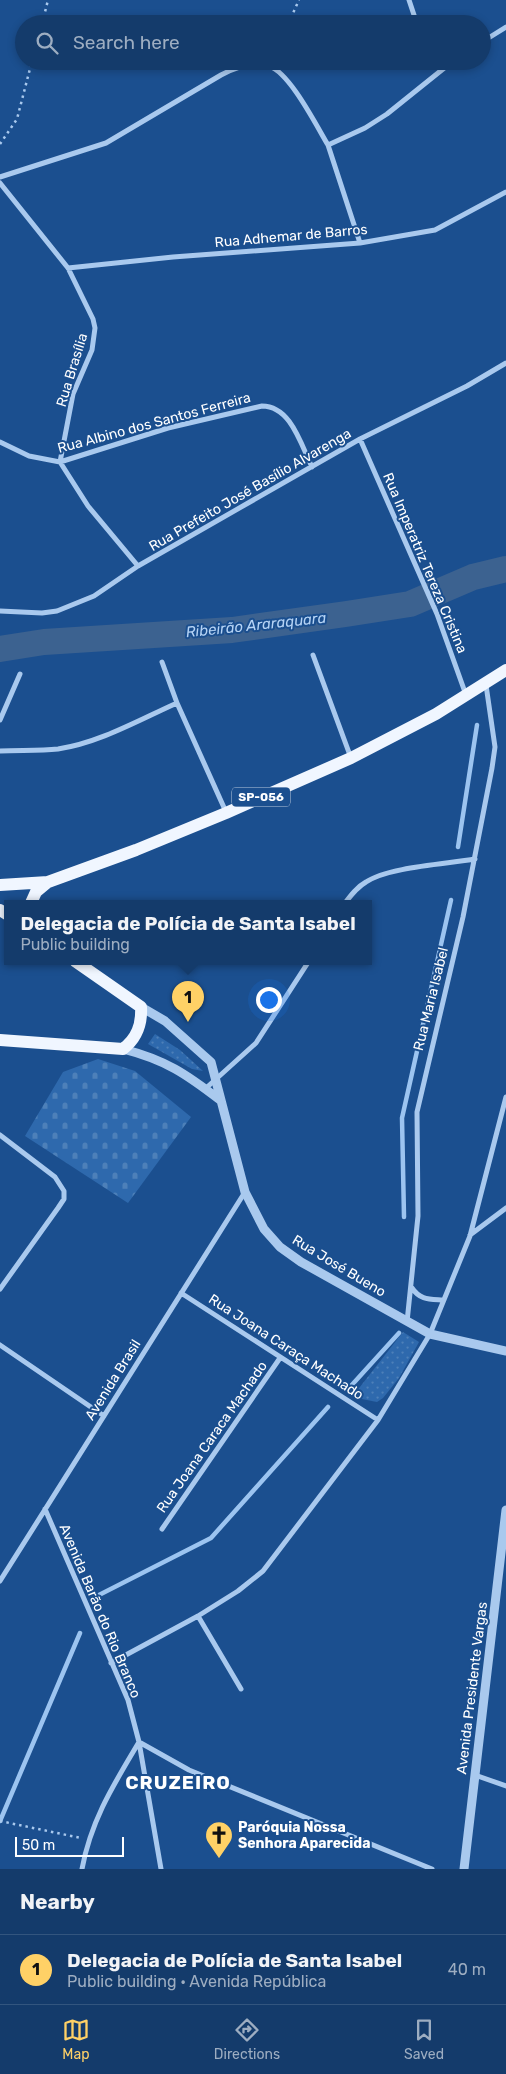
<!DOCTYPE html>
<html lang="en">
<head>
<meta charset="utf-8">
<style>
  :root { --surface:#143b6b; --page:#1d4271; --text:#f1f3f6; --muted:#9dadc1; --line:#33557e; --accent:#ffd166 }
  body { margin:0; font-family:Rubik,sans-serif; background:var(--page); color:var(--text) }
  .scale { position:absolute; left:15px; bottom:12px; width:109px; box-sizing:border-box; padding-left:5px; border:2px solid #fff; border-top:0; font-size:14px; line-height:18px; white-space:nowrap; color:#fff; -webkit-text-stroke:4px #1b4f8f; paint-order:stroke }
  .you { position:absolute; left:268px; top:999px; width:18px; height:18px; margin:-12px; border:4px solid #fff; border-radius:50%; background:#1a73e8; box-shadow:0 0 0 8px #1a73e833 }
  .badge { display:grid; place-items:center; width:32px; height:32px; border-radius:50%; background:var(--accent); color:#111; font-size:16px; font-weight:700 }
  .pin { position:absolute; translate:-50% -41px; filter:drop-shadow(0 1px 2px #0008) }
  .pin::after { content:''; position:absolute; top:26px; width:18px; height:15px; background:inherit; clip-path:polygon(0 0,100% 0,50% 100%) }
  .popup { position:absolute; left:4px; top:900px; width:368px; height:65px; box-sizing:border-box; display:grid; place-content:center; border-radius:0px; background:var(--surface); filter:drop-shadow(0 1px 4px #0005); font-size:16px; white-space:nowrap; color:var(--muted) }
  .popup b { font-size:19px; color:var(--text) }
  .popup::after { content:''; position:absolute; left:50%; top:100%; margin-left:-10px; border:10px solid transparent; border-top-color:var(--surface) }
  .list { margin:0; padding:0; list-style:none }
  h2 { display:flex; justify-content:space-between; align-items:center; height:65px; margin:0; padding:0 20px; font-size:21px }
  h2 small { font-size:16px; font-weight:400; color:var(--muted) }
  .list li { display:grid; grid-template-columns:32px 1fr auto; gap:15px; align-items:center; box-sizing:border-box; height:70px; padding:0 20px; border-top:1px solid var(--line) }
  .list b { display:block; font-size:19px; white-space:nowrap }
  .list p { margin:0; font-size:16px; white-space:nowrap; color:var(--muted) }
  .list em { font-size:16px; font-style:normal; color:var(--muted) }
  .icon { flex:none; width:28px; height:28px; fill:none; stroke:currentColor; stroke-width:2; stroke-linecap:round; stroke-linejoin:round }
  .map { position:relative; flex:none; width:506px; height:1869px; overflow:hidden }
  .search { position:absolute; background:var(--surface); box-shadow:0 2px 8px #0003; left:15px; right:15px; top:15px; height:55px; display:flex; align-items:center; gap:12px; box-sizing:border-box; padding:0 18px; border-radius:28px; color:var(--muted); font-size:19px }
  .sheet { height:135px; background:var(--surface) }
  nav { display:flex; justify-content:space-around; align-items:center; box-sizing:border-box; height:70px; border-top:1px solid var(--line); background:var(--surface); font-size:14px; color:var(--muted) }
  nav a { display:grid; justify-items:center; gap:2px }
  nav .on { color:var(--accent) }
  .map>svg:first-child { display:block }
  .grass { fill:url(#grass-dots) }
  .cemetery { fill:url(#cemetery-stones) }
  .lines { fill:none; stroke-linecap:round; stroke-linejoin:round }
  .stream { stroke:#9cc4f0; stroke-width:4.5 }
  .river { stroke:#3c6290; stroke-width:26 }
  .path { stroke:#a9c9ee; stroke-width:2.5; stroke-dasharray:2.5 4; stroke-linecap:butt }
  .minor { stroke:#a9c9ee; stroke-width:5 }
  .tertiary { stroke:#a9c9ee; stroke-width:9 }
  .primary { stroke:#f0f6ff; stroke-width:12 }
  .labels { text-anchor:middle; dominant-baseline:central; stroke-width:4; stroke-linejoin:round; paint-order:stroke }
  .shield { fill:#1b4f8f; stroke:#bbcadd; stroke-width:1 }
  .shield-label { font-size:12px; font-weight:bold; fill:#fff }
  .street-label { font-size:14px; fill:#fff; stroke:#1b4f8f }
  .poi-label { font-size:14px; font-weight:bold; fill:#fff; stroke:#1b4f8f; text-anchor:start }
  .water-label { font-size:15px; font-style:italic; fill:#b5d3f5; stroke:#1b4f8f }
  .district-label { font-size:19px; font-weight:bold; letter-spacing:1px; fill:#fff; stroke:#1b4f8f }
</style>
</head>
<body>
<div class="map">
<svg width="506" height="1869" viewBox="0 0 506 1869">
  <defs>
    <pattern id="grass-dots" width="8" height="8" patternUnits="userSpaceOnUse" patternTransform="scale(1.25)"><rect width="8" height="8" fill="#2e69ad"/><path d="M2 2h.1M6 6h.1" fill="none" stroke="#4d80b9" stroke-width="1.8" stroke-linecap="round"/></pattern>
    <pattern id="cemetery-stones" width="16" height="16" patternUnits="userSpaceOnUse" patternTransform="scale(1.25)"><rect width="16" height="16" fill="#2e69ad"/><path d="M2 7V4a2 2 0 0 1 4 0v3zM10 15v-3a2 2 0 0 1 4 0v3z" fill="#4d80b9"/></pattern>
  </defs>
  <rect width="100%" height="100%" fill="#1b4f8f"/>
  <path class="grass" d="M155 1034 180 1050 203 1071 192 1069 148 1044Z
    M403 1332 419 1342 399 1378 383 1398 377 1402 362 1399 356 1392Z"/>
  <path class="cemetery" d="M98 1059 135 1071 191 1117 128 1203 25 1136 63 1072Z"/>
  <g class="lines">
    <path class="stream" d="M458 847 477 725
      M404 1217 402 1118 451 900
      M350 1387 399 1333
      M97 1596 211 1538 328 1407
      M0 1821 80 1633"/>
    <path class="river" d="M0 649 44 642 232 630 346 614 410 604 473 577 506 569"/>
    <path class="path" d="M42 24 48 0
      M288 24 299 0
      M0 144 17 119 32 61
      M0 1821 81 1838"/>
    <path class="minor" d="M409 0 417 24
      M482 42 506 27
      M328 145 360 243
      M0 177 106 143 221 75C234 68 253 60 269 66 290 73 316 125 328 145L365 128 387 114 453 61
      M0 183 68 268 93 319 95 328 92 350 73 394 60 462 88 506 138 566
      M68 268 173 257 360 243 435 230 506 192
      M360 439 437 614 466 695
      M0 442 29 456 60 462 168 428 262 406C291 406 301 445 312 467
      M0 611 42 613 57 611 94 596 138 566 360 439 467 386 506 363
      M313 655 351 758
      M162 662 177 703 226 812
      M0 720 20 674
      M0 751C19 750 39 751 58 749 99 743 139 720 177 703
      M345 903C351 895 357 887 366 882 388 867 447 864 475 859
      M205 1089 256 1043 309 961
      M0 1135 55 1177 64 1191V1199L58 1208 0 1289
      M470 1235 506 1208
      M412 1288C420 1300 429 1299 443 1300
      M181 1293 378 1420
      M407 1322 418 1216 417 1112 463 917 492 768 495 747 486 685
      M0 1345 104 1416
      M45 1509 128 1700 139 1742 161 1869
      M162 1529 280 1358
      M0 1581 245 1192
      M198 1616 241 1689
      M111 1663 198 1616 238 1591 263 1571 378 1420 430 1334 470 1236 506 1097
      M475 1775 506 1786
      M82 1869C91 1820 114 1784 139 1742L189 1770 432 1869"/>
    <path class="tertiary" d="M141 1007 165 1021 211 1062 245 1192 264 1229 280 1247 301 1262 430 1334 506 1351
      M123 1049C166 1060 186 1074 220 1100
      M464 1869 506 1510"/>
    <path class="primary" d="M0 885 48 882 136 850 226 813 351 758 436 714 506 670
      M31 903 36 892 48 882
      M0 910 8 915
      M0 1040 123 1049C137 1038 142 1025 141 1007L75 961"/>
  </g>
  <defs>
    <g id="church-pin" transform="scale(1.4375)"><path d="M0 17L-7.5 6A9.5 9.5 0 1 1 7.5 6Z" fill="#ffd166" stroke="#1b4f8f"/><path d="M-1.2-6h2.4v3.5h3.3v2.4h-3.3V6h-2.4V-.1h-3.3v-2.4h3.3Z" fill="#111"/></g>
  </defs>
  <g fill-rule="evenodd">
    <use href="#church-pin" x="219" y="1835"/>
  </g>
  <g class="labels">
    <rect class="shield" x="232" y="787.5" width="58" height="19" rx="4"/>
    <g class="shield-label">
      <text x="261" y="797">SP-056</text>
    </g>
    <g class="street-label">
      <text transform="translate(291 236) rotate(-5)">Rua Adhemar de Barros</text>
      <text transform="translate(72 370) rotate(-73)">Rua Brasília</text>
      <text transform="translate(154 423) rotate(-15)">Rua Albino dos Santos Ferreira</text>
      <text transform="translate(250 490) rotate(-30)">Rua Prefeito José Basílio Alvarenga</text>
      <text transform="translate(425 563) rotate(67)">Rua Imperatriz Tereza Cristina</text>
      <text transform="translate(431 999) rotate(-76)">Rua Maria Isabel</text>
      <text transform="translate(339 1266) rotate(31)">Rua José Bueno</text>
      <text transform="translate(286 1347) rotate(33)">Rua Joana Caraça Machado</text>
      <text transform="translate(113 1380) rotate(-58)">Avenida Brasil</text>
      <text transform="translate(212 1437) rotate(-55)">Rua Joana Caraca Machado</text>
      <text transform="translate(100 1611) rotate(67)">Avenida Barão do Rio Branco</text>
      <text transform="translate(472 1688) rotate(-83)">Avenida Presidente Vargas</text>
    </g>
    <g class="poi-label">
      <text x="238" y="1827">Paróquia Nossa<tspan x="238" dy="16">Senhora Aparecida</tspan></text>
    </g>
    <g class="water-label">
      <text transform="translate(256 625) rotate(-6)">Ribeirão Araraquara</text>
    </g>
    <g class="district-label">
      <text x="178" y="1782">CRUZEIRO</text>
    </g>
  </g>
</svg>
<div class="scale">50 m</div>
<div class="you"></div>
<div class="pin badge" style="left:188px;top:1022px">1</div>
<div class="popup"><b>Delegacia de Polícia de Santa Isabel</b>Public building</div>
<div class="search"><svg class="icon" aria-label="search" viewBox="0 0 24 24"><circle cx="10" cy="10" r="6"/><path d="M15 15l6 6"/></svg>Search here</div>
</div>
<section class="sheet">
<h2>Nearby<small></small></h2>
<ul class="list">
<li><span class="badge">1</span><div><b>Delegacia de Polícia de Santa Isabel</b><p>Public building · Avenida República</p></div><em>40 m</em></li>
</ul>
</section>
<nav>
<a class="on"><svg class="icon" aria-label="map" viewBox="0 0 24 24"><path d="M3 6l6-2 6 2 6-2v14l-6 2-6-2-6 2zM9 4v14M15 6v14"/></svg>Map</a>
<a><svg class="icon" aria-label="directions" viewBox="0 0 24 24"><path d="M12 3l9 9-9 9-9-9zM9 14v-3h6M13 9l2 2-2 2"/></svg>Directions</a>
<a><svg class="icon" aria-label="saved" viewBox="0 0 24 24"><path d="M7 4h10v16l-5-4-5 4z"/></svg>Saved</a>
</nav>
</body>
</html>
